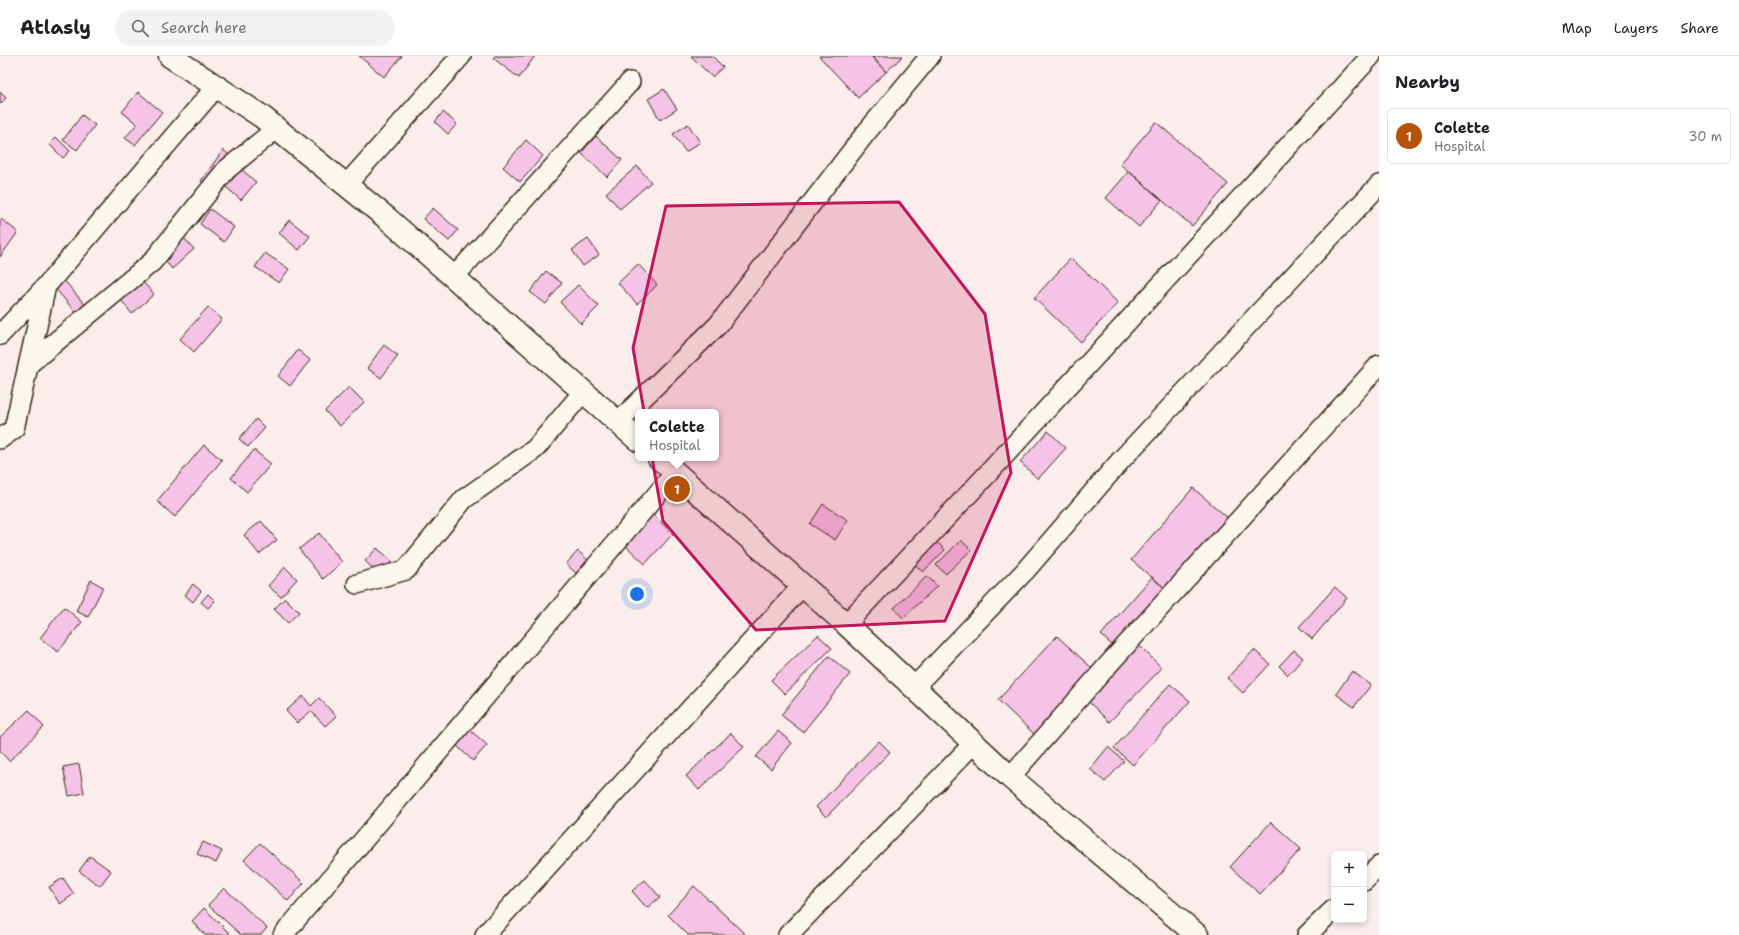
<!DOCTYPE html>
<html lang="en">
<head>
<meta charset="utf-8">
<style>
  :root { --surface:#fff; --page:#f2f2f2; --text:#202124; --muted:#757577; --line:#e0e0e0; --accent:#b45309 }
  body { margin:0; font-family:"Shantell Sans",sans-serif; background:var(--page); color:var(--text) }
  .controls { position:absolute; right:12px; bottom:12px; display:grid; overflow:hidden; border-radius:6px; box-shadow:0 2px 6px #0003 }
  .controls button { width:36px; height:36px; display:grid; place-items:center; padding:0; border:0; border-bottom:1px solid var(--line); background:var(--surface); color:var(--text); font:20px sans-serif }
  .you { position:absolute; left:637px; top:538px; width:14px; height:14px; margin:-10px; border:3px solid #fff; border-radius:50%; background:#1a73e8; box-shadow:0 0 0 6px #1a73e833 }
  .badge { display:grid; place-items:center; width:26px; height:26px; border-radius:50%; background:var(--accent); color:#fff; font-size:13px; font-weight:700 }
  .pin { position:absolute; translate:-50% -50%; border:2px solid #fff; box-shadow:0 1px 4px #0006 }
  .popup { position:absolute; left:635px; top:353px; width:84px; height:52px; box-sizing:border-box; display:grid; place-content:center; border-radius:6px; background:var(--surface); filter:drop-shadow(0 1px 3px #0005); font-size:13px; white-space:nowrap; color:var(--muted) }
  .popup b { font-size:15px; color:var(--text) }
  .popup::after { content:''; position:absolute; left:50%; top:100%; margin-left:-8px; border:8px solid transparent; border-top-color:var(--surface) }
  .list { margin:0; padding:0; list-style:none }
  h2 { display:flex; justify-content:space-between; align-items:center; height:52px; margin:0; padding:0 16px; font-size:17px }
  h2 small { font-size:13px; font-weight:400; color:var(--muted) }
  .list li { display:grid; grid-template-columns:26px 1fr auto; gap:12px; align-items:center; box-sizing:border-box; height:56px; margin:0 8px 8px; padding:0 8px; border:1px solid var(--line); border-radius:6px }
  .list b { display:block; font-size:15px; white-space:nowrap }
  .list p { margin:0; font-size:13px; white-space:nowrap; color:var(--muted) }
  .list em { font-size:13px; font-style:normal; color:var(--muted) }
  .icon { flex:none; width:22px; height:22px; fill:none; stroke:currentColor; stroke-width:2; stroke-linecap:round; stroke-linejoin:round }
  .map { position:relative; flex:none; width:1379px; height:879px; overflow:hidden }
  header { display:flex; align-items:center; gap:24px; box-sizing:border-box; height:56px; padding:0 20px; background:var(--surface); border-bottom:1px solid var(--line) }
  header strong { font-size:19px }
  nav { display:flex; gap:22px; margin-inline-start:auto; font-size:14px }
  .search { width:280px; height:36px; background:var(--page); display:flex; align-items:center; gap:10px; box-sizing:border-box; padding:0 14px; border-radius:22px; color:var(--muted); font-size:15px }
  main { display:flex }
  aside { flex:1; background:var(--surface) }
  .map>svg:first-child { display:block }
  .building { fill:#f4c3e5; stroke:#3b2a1e }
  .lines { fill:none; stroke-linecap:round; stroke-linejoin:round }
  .minor-casing { stroke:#3b2a1e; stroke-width:22 }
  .secondary-casing { stroke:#3b2a1e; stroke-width:25 }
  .minor { stroke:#fbf7ec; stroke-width:19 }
  .secondary { stroke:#fbf7ec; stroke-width:22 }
  .marked { fill:#c2185b; fill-opacity:0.2; stroke:#c2185b; stroke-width:3; stroke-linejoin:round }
</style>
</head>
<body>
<header>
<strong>Atlasly</strong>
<div class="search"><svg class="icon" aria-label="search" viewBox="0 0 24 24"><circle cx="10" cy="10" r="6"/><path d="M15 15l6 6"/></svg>Search here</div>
<nav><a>Map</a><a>Layers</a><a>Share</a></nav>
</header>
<main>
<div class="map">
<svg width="1379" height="879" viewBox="0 0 1379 879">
  <rect width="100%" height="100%" fill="#faedeb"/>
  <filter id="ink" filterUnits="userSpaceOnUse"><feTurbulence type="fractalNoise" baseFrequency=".025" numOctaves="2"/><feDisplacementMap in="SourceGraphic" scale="8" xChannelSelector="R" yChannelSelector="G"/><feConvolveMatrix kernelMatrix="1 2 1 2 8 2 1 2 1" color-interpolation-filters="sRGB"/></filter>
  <g filter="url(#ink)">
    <path class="building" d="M359 0H402L384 21Z
      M495 0H535L519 22 493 2Z
      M691 0H712L723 11 712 21Z
      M819 0H872L886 16 858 42Z
      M871 0H903L886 16Z
      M664 33 677 53 660 64 648 43Z
      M0 36 6 42 0 48Z
      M138 36 162 56 135 89 125 82 137 68 122 56Z
      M443 56 457 68 448 78 435 66Z
      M82 59 95 69 77 94 63 84Z
      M1156 66 1228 128 1192 170 1120 108Z
      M688 68 700 86 686 96 673 78Z
      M596 80 622 104 607 121 581 97Z
      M56 81 70 95 63 102 49 88Z
      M526 84 543 100 520 126 503 111Z
      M223 94 236 104 215 135 201 125Z
      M637 110 651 126 620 153 606 137Z
      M241 113 256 126 241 144 226 131Z
      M1129 115 1162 144 1139 171 1106 142Z
      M433 152 458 174 449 185 423 163Z
      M210 153 234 171 224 186 200 168Z
      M1 163 18 176 0 201V164Z
      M289 164 310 180 299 194 279 177Z
      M184 182 194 193 172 213 162 201Z
      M588 183 599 199 583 210 572 194Z
      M265 197 289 213 279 227 255 211Z
      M1071 202 1118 247 1081 286 1034 242Z
      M638 208 657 229 637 248 618 227Z
      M546 215 562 227 546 248 530 236Z
      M63 223 86 250 77 258 54 231Z
      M142 225 154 238 132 258 121 244Z
      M578 229 599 250 581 268 560 246Z
      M208 251 222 263 194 296 180 283Z
      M384 289 398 300 381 322 367 312Z
      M298 294 310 304 290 330 278 320Z
      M349 331 364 346 340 370 325 355Z
      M256 363 265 372 248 391 239 383Z
      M1048 375 1066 392 1038 423 1020 406Z
      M204 389 222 404 175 461 157 445Z
      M254 394 271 408 247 436 231 422Z
      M1193 432 1228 462 1167 534 1131 504Z
      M823 448 848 464 835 484 810 468Z
      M653 459 673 478 645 508 625 489Z
      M261 465 277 484 259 498 244 479Z
      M319 477 342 506 323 523 299 493Z
      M935 484 945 494 923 516 913 507Z
      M961 484 971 494 946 518 936 509Z
      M377 492 392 505 380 519 365 505Z
      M578 495 590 506 578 519 566 508Z
      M285 511 297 523 281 541 268 530Z
      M927 520 937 530 903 562 894 552Z
      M1152 521 1167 534 1115 592 1101 579Z
      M91 524 103 531 88 561 76 555Z
      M193 528 201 535 193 546 185 539Z
      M1335 531 1347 542 1312 583 1299 571Z
      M208 538 215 545 208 552 201 546Z
      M285 542 299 556 288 567 274 553Z
      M64 551 82 566 58 596 40 582Z
      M818 579 832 592 785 638 771 624Z
      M1057 580 1094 614 1034 678 998 644Z
      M1136 586 1162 612 1109 666 1083 640Z
      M1254 594 1270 608 1243 637 1227 622Z
      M1294 594 1303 602 1288 619 1279 610Z
      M829 600 850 618 803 676 781 659Z
      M1352 615 1371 629 1354 651 1336 638Z
      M1170 628 1190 645 1133 709 1114 692Z
      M303 640 311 650 319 642 336 660 325 670 311 655 297 667 286 655Z
      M29 654 44 671 9 705 0 695V681Z
      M470 674 487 689 473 705 456 689Z
      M778 675 792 687 771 713 756 701Z
      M731 677 744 691 699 734 686 720Z
      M879 685 890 696 826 761 816 751Z
      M1108 691 1124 705 1105 726 1090 713Z
      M79 708 84 737 69 740 63 711Z
      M1271 766 1301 793 1260 838 1230 811Z
      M203 786 222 795 216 807 197 798Z
      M260 787 304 827 288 845 244 804Z
      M90 800 111 815 100 830 79 815Z
      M63 822 74 838 60 848 49 831Z
      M645 824 660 841 647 852 632 835Z
      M694 830 746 879H688L668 859Z
      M224 832 267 872 261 879H241L208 849Z
      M204 852 231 879H205L192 865Z"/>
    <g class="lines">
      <g class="minor-casing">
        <path id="minor" d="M346 129 461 0
          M454 221 630 26
          M0 279 46 230
          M29 308 152 206 226 114 276 73
          M618 366 718 269 865 78 930 0
          M0 383 14 373 46 230 216 31
          M357 528 406 514 464 443 535 393 583 336
          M846 568 981 425 1371 0
          M914 631 1025 515 1122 403 1379 129
          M1010 721 1108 609 1379 309
          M1364 825 1379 810
          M283 879 675 417
          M485 879 803 529
          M788 879 974 687
          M1307 879 1334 853"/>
      </g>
      <g class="secondary-casing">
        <path id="secondary" d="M170 0 261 60 388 163 638 384
          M659 402 846 568 1010 721 1197 879"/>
      </g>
      <use href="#minor" class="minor"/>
      <use href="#secondary" class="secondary"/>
    </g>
  </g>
  <path class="marked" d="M899 146 985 258 1011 417 945 565 756 574 663 465 633 292 666 150Z"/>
</svg>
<div class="controls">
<button>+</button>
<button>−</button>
</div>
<div class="you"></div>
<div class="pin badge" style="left:677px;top:433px">1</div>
<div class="popup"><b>Colette</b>Hospital</div>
</div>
<aside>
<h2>Nearby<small></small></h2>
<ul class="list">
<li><span class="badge">1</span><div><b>Colette</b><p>Hospital</p></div><em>30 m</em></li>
</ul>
</aside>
</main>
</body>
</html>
